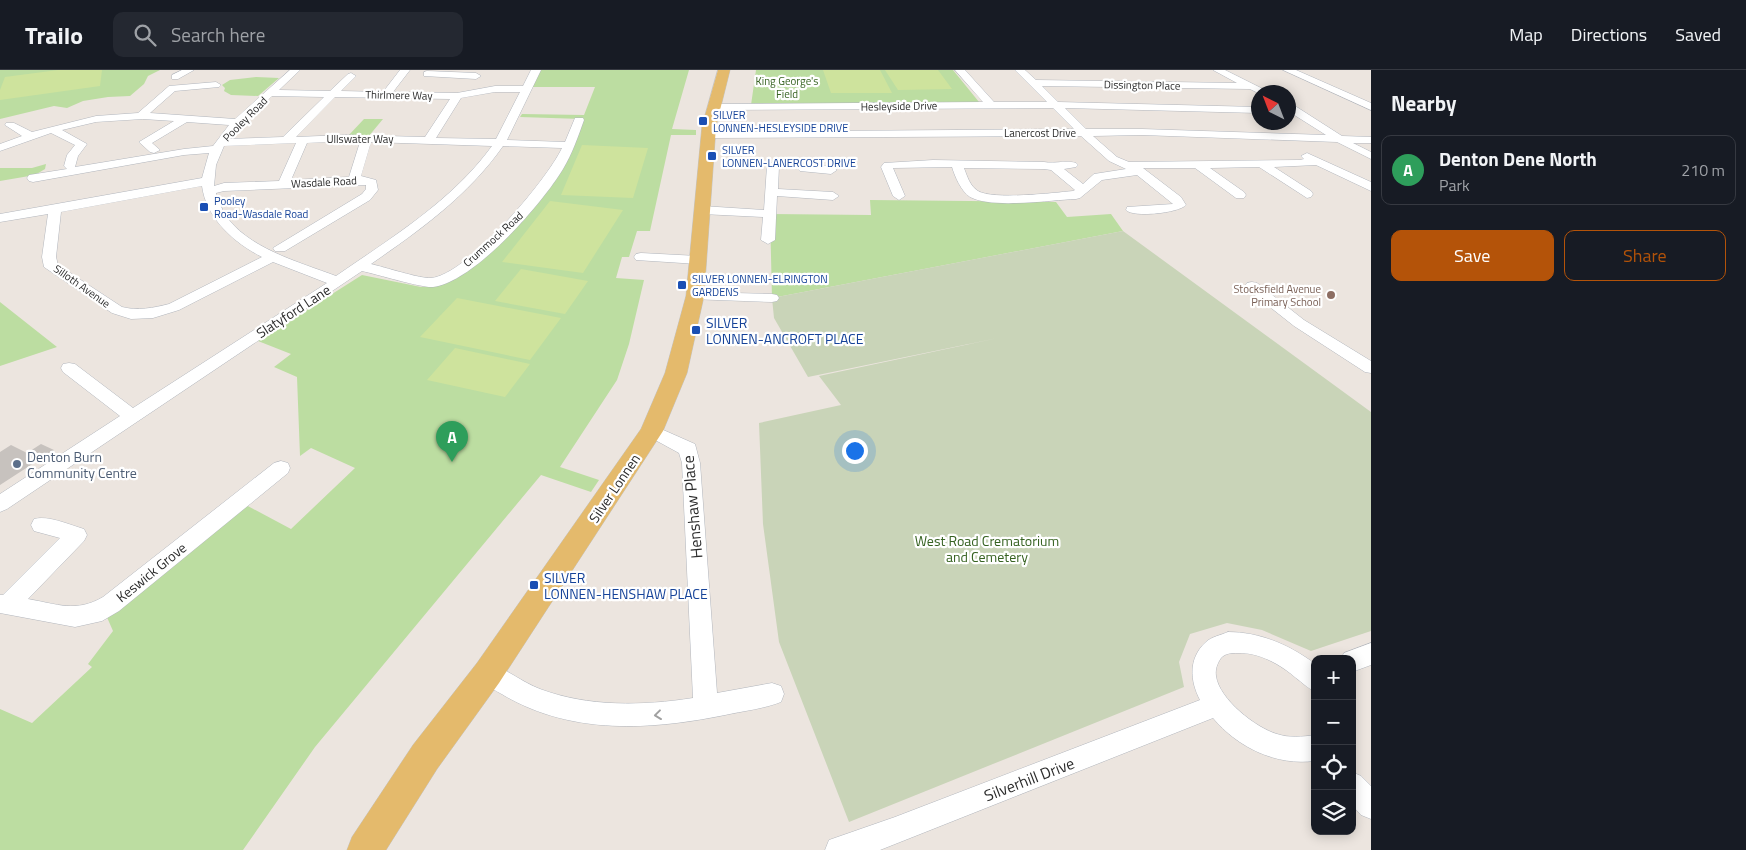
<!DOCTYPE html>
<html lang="en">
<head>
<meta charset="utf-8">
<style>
  :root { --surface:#171b24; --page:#242831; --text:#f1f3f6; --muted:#9ea1a6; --line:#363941; --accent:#b45309 }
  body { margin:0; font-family:"Titillium Web",sans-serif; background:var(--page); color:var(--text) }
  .controls { position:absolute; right:15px; bottom:15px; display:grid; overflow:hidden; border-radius:10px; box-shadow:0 2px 12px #0003 }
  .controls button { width:45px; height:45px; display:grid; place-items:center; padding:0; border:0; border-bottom:1px solid var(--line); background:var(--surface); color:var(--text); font:25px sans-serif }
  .compass { position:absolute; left:1251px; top:15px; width:45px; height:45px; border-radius:50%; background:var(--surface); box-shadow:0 2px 12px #0003; rotate:318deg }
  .you { position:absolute; left:854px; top:380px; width:18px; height:18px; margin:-12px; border:4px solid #fff; border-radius:50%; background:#1a73e8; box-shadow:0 0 0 8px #1a73e833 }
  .badge { display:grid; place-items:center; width:32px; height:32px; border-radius:50%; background:var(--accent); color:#fff; font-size:16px; font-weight:700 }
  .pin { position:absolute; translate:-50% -41px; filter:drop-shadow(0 1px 2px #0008) }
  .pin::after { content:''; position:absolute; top:26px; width:18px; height:15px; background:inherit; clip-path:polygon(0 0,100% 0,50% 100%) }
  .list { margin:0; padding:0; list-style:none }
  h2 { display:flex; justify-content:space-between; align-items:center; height:65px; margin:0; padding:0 20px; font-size:21px }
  h2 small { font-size:16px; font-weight:400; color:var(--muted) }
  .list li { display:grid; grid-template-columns:32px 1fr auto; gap:15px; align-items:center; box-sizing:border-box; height:70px; margin:0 10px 10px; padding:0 10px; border:1px solid var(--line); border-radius:10px }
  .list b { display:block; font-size:19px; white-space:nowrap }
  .list p { margin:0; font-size:16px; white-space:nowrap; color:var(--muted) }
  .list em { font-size:16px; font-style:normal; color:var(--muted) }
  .actions { display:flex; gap:10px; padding:15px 20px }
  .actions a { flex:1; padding:11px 0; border:1px solid var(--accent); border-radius:10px; text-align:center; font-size:18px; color:var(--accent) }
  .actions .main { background:var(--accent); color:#fff }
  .icon { flex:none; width:28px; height:28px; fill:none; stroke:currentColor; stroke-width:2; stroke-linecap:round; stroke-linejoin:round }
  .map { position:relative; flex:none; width:1371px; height:780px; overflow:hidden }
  header { display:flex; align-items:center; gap:30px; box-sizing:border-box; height:70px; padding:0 25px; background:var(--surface); border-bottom:1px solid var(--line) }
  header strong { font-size:24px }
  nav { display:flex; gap:28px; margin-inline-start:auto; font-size:18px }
  .search { width:350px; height:45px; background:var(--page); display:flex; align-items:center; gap:12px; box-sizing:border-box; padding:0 18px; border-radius:10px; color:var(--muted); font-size:19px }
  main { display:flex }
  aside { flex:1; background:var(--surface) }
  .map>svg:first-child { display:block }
  .green { fill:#bcdda1 }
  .cemetery { fill:#c9d4b8 }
  .pitch { fill:#cee39d }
  .building { fill:#c7c2be }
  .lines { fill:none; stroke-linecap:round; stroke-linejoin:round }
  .minor-casing { stroke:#b2b6bd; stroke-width:1 }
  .major-casing { stroke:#c4c4c4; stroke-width:1 }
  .minor { fill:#fff; fill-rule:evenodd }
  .major { fill:#e4ba6c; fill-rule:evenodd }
  .oneway { stroke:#a0a0a0 }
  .transit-dot { fill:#1a4fb4; stroke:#fff; stroke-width:2 }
  .education-dot { fill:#8d6e63; stroke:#fff; stroke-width:2 }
  .service-dot { fill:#5c6f8a; stroke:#fff; stroke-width:2 }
  .labels { text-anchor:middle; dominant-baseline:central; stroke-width:4.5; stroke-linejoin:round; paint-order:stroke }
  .far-park-label { font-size:11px; fill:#366221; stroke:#fff }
  .far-street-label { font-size:11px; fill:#2b2b2b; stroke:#fff }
  .far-transit-label { font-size:11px; fill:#164399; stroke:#fff; text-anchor:start }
  .far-education-label { font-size:11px; fill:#785e54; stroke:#fff; text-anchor:end }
  .street-label { font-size:14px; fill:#2b2b2b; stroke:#fff }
  .transit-label { font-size:14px; fill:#164399; stroke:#fff; text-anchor:start }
  .service-label { font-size:14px; fill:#4e5e75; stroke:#fff; text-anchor:start }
  .park-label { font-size:14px; fill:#366221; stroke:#fff }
  .near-street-label { font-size:16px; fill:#2b2b2b; stroke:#fff }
</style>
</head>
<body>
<header>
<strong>Trailo</strong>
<div class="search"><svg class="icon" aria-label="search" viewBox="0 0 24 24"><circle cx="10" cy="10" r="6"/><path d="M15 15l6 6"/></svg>Search here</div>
<nav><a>Map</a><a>Directions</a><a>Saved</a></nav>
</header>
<main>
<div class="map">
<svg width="1371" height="780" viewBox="0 0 1371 780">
  <rect width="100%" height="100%" fill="#ece5df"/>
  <path class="green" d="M0 0H160L148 6 144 14 130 26 108 27 83 31 67 38 54 36 0 49Z
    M541 0H689L672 59 696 60V65H671L650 161H637L629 187H622L616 208 644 210 629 274 617 310 560 397 599 410 591 422 541 405 315 677 243 780H0V639L32 653 92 597 88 594 113 561 106 545 244 434 291 459 355 398 311 378 300 386 297 307 274 297 291 284 258 271 362 205 421 217 435 216 516 154 582 49 520 47 522 44 584 45 595 17H532Z
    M756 0H953L979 32 751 35Z
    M256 7 279 8 258 26 231 25 224 21 225 18 222 15 230 10Z
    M364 49H383L368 67 348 66Z
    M46 94 45 99 35 105 0 111V98H32Z
    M870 130 1056 132 1067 147 1111 144 1123 161 772 228 770 144 871 145Z
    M0 232 57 277 0 296Z"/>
  <path class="cemetery" d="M1123 161 1371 342V561L1311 581 1262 560 1227 553 1190 564 1179 592 1184 617 849 752 779 572 763 454 759 353 841 335 819 306 998 268 808 307 774 248 772 228Z"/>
  <path class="pitch" d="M58 0H102L100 16 0 30V20L5 7Z
    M823 0H880L892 23H831Z
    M885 0H938L952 19 898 20Z
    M582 75 648 78 633 128 561 125Z
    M550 131 623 140 583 203 502 192Z
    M521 199 588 211 565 244 495 231Z
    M457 228 561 248 530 290 420 267Z
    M455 278 530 294 505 327 427 310Z"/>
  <path class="building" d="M41 374 54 380 0 415V382L11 375 27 383Z"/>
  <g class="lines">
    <g class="minor-casing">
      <path id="minor" d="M182 0H194L178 9H172V5Z
        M290 0H300L279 20 330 21 348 4 351 3 356 6 341 21 383 22 400 0H410L393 22 457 23 495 16H523L531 0H541L507 70 565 72 575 48H583L584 50C578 67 572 84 563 99 542 134 474 212 433 217 422 218 376 204 362 201L7 439 0 442V424L120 346 63 302 61 298 63 294 69 293 75 294 133 338 327 213 273 192 179 240 153 248 131 249 112 243 44 197 42 187 48 144 0 152V144L202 108 209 83 184 85 33 112 29 111 27 108 29 105 67 99 64 96 67 85 75 75 51 63 0 81V74L22 66 5 55 6 53H14L32 62 96 46 138 43 169 16 216 12 221 15 219 17 175 21 150 43 235 49ZM495 22H520L496 69 436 68 461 28ZM272 26 324 27 283 67 228 69 247 49ZM335 27 450 29 425 67 345 65 296 67ZM143 49 174 51 139 72 150 82 154 83 160 80 152 73 187 52 229 55 213 76 184 79 75 97 78 86 87 74 62 60 96 52ZM345 71 360 72 349 107 291 110 307 73ZM371 72 492 76C452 131 391 168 336 206 299 192 246 178 224 143 221 137 219 131 216 125V123L224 121 366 115V119L362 124 273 178 275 181H285L370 130 378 120 376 110 361 106ZM296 73 279 111 224 113 214 116 216 95 224 76ZM503 76 562 78C547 110 467 205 431 208 421 209 384 197 371 194 420 160 468 126 503 76ZM202 116C206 148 234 173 262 187L169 234C153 238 138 241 122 237L58 195 56 187 61 142Z
        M955 0H965L994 32H1047L1015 0H1025L1036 10 1237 13 1213 0H1225L1269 22 1258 23 1250 19 1042 16 1058 32 1258 37V43L1065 38 1086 59H1142L1326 65 1288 41V33L1292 34 1342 66 1371 67V73H1353L1371 82V89L1337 72 1142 65 1093 66 1117 87 1129 92 1300 90 1304 89 1301 86 1307 83 1371 112V121L1316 95 1274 97 1311 121 1313 124 1311 127 1307 128 1259 97 1210 98 1244 122 1246 125 1244 128H1236L1195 98H1143L1181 127 1186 135C1179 143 1133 148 1126 140L1127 137 1173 134 1137 105 1102 110 1080 128 1076 129C1050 130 992 139 970 127 961 121 955 107 952 97L893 98 905 126 899 130 893 126 881 97 884 93 933 90 1044 92C1055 94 1065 90 1076 93L1078 95 1076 97 1064 99 1083 114 1094 104 1126 99 1109 91 1081 66 709 68 704 65 709 62 1074 59 1053 38 714 40 709 37 714 34 983 32ZM964 98 1044 99 1051 100 1075 120 1073 121C1053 123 993 130 978 121 970 116 967 106 964 98Z
        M1283 0H1296L1371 33V40Z
        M427 1 476 3 481 6 476 9 424 6V2Z
        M773 92 779 96 778 119 833 122 839 126 833 130 777 126 775 170 768 174 761 170 763 147 702 144 696 140 702 136 764 140 767 96Z
        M804 95 831 96 837 100 831 104 800 101 798 99 800 97Z
        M641 183 698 186 705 190 698 194 636 190 634 187 636 184Z
        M1252 212 1257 213 1304 250 1371 291V303L1365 302 1294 256 1247 219 1245 216 1247 213Z
        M695 222 772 224 777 225 779 228 777 231 772 232 690 229 688 226 690 223Z
        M652 355 695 374 700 393 717 623 772 613 781 616 784 624 781 632C763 639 743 641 725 645 651 660 573 665 505 626 494 619 481 615 476 603L480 595 488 592C506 599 522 612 540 619 588 637 643 636 693 628L682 393 679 383 646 365 643 361 646 357Z
        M281 391 288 393 290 398 288 403 119 541 102 551 75 557 0 543V525H3L60 468 34 461 31 455 34 449C48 445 70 455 84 459L87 465 84 471 28 529C57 534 76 543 103 527L274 393Z
        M1228 562C1260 562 1290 575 1315 594V621C1307 618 1303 613 1296 608 1281 595 1259 582 1238 583 1231 583 1226 583 1221 588 1217 594 1215 599 1216 606 1219 629 1256 658 1277 664 1289 668 1302 667 1315 665V691C1277 696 1238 678 1213 648L880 780H825L829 770 895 747 1200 630C1190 611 1188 588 1206 572 1211 567 1221 565 1228 562Z
        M1371 573V595L1352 602V589H1341L1344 583Z
        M1352 702 1361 706 1371 716V749L1361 745 1352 735Z"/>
    </g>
    <g class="major-casing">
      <path id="major" d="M718 0H730L716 56 704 226 687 303 663 361 499 613 437 699 386 780H347L352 767 413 675 477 593 641 359 665 303 686 226 702 56Z"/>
    </g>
    <use href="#minor" class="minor"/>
    <use href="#major" class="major"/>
  </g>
  <defs><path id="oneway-chevron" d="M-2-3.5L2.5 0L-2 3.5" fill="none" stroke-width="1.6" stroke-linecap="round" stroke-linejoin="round" transform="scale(1.25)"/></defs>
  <use class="oneway" href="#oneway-chevron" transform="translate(658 645) rotate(173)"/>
  <g class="transit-dot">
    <rect x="698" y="46" width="10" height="10" rx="2.5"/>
    <rect x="707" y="81" width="10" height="10" rx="2.5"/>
    <rect x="199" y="132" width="10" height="10" rx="2.5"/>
    <rect x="677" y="210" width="10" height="10" rx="2.5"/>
    <rect x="691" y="255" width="10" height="10" rx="2.5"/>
    <rect x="529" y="510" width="10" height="10" rx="2.5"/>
  </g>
  <circle class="education-dot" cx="1331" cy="225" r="5"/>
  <circle class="service-dot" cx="17" cy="394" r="5"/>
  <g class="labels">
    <g class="far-park-label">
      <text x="787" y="11">King George's<tspan x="787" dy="13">Field</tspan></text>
    </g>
    <g class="far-street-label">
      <text transform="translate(1142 15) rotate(1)">Dissington Place</text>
      <text transform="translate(399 25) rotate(1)">Thirlmere Way</text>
      <text transform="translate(899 36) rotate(-1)">Hesleyside Drive</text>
      <text transform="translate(245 49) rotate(-45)">Pooley Road</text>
      <text x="1040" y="63">Lanercost Drive</text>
      <text x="360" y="69">Ullswater Way</text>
      <text transform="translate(324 112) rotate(-3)">Wasdale Road</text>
      <text transform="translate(493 169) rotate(-42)">Crummock Road</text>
      <text transform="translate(82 216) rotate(35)">Silloth Avenue</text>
    </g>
    <g class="far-transit-label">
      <text x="713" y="45">SILVER<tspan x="713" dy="13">LONNEN-HESLEYSIDE DRIVE</tspan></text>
      <text x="722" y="80">SILVER<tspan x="722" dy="13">LONNEN-LANERCOST DRIVE</tspan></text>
      <text x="214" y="131">Pooley<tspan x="214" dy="13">Road-Wasdale Road</tspan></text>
      <text x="692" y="209">SILVER LONNEN-ELRINGTON<tspan x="692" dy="13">GARDENS</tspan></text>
    </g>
    <g class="far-education-label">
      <text x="1321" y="219">Stocksfield Avenue<tspan x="1321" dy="13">Primary School</tspan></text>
    </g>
    <g class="street-label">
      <text transform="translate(293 241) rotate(-33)">Slatyford Lane</text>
      <text transform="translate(614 418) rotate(-56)">Silver Lonnen</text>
      <text transform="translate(151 502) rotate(-39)">Keswick Grove</text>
    </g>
    <g class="transit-label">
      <text x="706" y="252">SILVER<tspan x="706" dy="16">LONNEN-ANCROFT PLACE</tspan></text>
      <text x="544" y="507">SILVER<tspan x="544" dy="16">LONNEN-HENSHAW PLACE</tspan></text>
    </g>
    <g class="service-label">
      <text x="27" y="386">Denton Burn<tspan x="27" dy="16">Community Centre</tspan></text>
    </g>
    <g class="park-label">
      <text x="987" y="470">West Road Crematorium<tspan x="987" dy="16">and Cemetery</tspan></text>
    </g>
    <g class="near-street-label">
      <text transform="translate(692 437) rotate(-95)">Henshaw Place</text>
      <text transform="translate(1029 709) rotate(-21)">Silverhill Drive</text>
    </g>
  </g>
</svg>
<div class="controls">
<button>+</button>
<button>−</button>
<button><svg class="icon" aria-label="locate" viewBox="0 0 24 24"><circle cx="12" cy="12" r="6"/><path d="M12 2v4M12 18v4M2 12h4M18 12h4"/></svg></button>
<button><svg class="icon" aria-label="layers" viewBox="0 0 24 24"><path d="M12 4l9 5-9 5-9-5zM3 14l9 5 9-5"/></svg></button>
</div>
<svg class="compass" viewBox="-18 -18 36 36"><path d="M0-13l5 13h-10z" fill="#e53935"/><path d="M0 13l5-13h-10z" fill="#9ea1a6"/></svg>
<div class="you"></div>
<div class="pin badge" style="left:452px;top:392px;background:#2e9e5b">A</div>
</div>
<aside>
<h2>Nearby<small></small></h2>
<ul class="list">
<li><span class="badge" style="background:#2e9e5b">A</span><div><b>Denton Dene North</b><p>Park</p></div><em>210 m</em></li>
</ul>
<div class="actions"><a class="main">Save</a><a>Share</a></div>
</aside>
</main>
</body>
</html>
